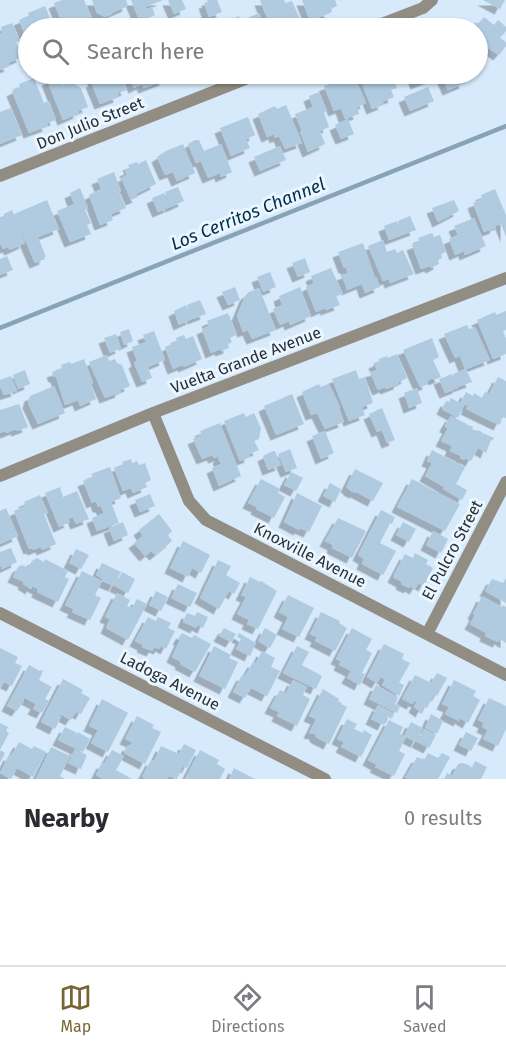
<!DOCTYPE html>
<html lang="en">
<head>
<meta charset="utf-8">
<style>
  :root { --surface:#fff; --page:#f2f2f3; --text:#2b2b33; --muted:#7c7c81; --line:#e1e1e2; --accent:#796534 }
  body { margin:0; font-family:"Fira Sans",sans-serif; background:var(--page); color:var(--text) }
  .list { margin:0; padding:0; list-style:none }
  h2 { display:flex; justify-content:space-between; align-items:center; height:78px; margin:0; padding:0 24px; font-size:26px }
  h2 small { font-size:20px; font-weight:400; color:var(--muted) }
  .icon { flex:none; width:33px; height:33px; fill:none; stroke:currentColor; stroke-width:2; stroke-linecap:round; stroke-linejoin:round }
  .map { position:relative; flex:none; width:506px; height:779px; overflow:hidden }
  .search { position:absolute; background:var(--surface); box-shadow:0 2px 4px #0004; left:18px; right:18px; top:18px; height:66px; display:flex; align-items:center; gap:15px; box-sizing:border-box; padding:0 21px; border-radius:33px; color:var(--muted); font-size:22px }
  .sheet { height:186px; background:var(--surface) }
  nav { display:flex; justify-content:space-around; align-items:center; box-sizing:border-box; height:84px; border-top:2px solid var(--line); background:var(--surface); font-size:16px; color:var(--muted) }
  nav a { display:grid; justify-items:center; gap:3px }
  nav .on { color:var(--accent) }
  .map>svg:first-child { display:block }
  .lines { fill:none; stroke-linecap:round; stroke-linejoin:round }
  .stream { stroke:#88a2b6; stroke-width:4.5 }
  .building { fill:#b0cae0; filter:url(#shadow) }
  .street { stroke:#928d82; stroke-width:12 }
  .labels { text-anchor:middle; dominant-baseline:central; stroke-width:6; stroke-linejoin:round; paint-order:stroke }
  .street-label { font-size:16px; fill:#263038; stroke:#ecf6ff }
  .water-label { font-size:18px; font-style:italic; fill:#002e4c; stroke:#ecf6ff }
</style>
</head>
<body>
<div class="map">
<svg width="506" height="779" viewBox="0 0 506 779">
  <defs>
    <filter id="shadow"><feDropShadow dx="-5.5" dy="5.5" stdDeviation="0" flood-color="#0004"/></filter>
  </defs>
  <rect width="100%" height="100%" fill="#d6eafb"/>
  <g class="lines">
    <path class="stream" d="M0 328 506 126"/>
  </g>
  <path class="building" d="M62 0H84L94 24 87 28H64L54 3Z
    M92 0H126L128 6 112 13V14L105 17 97 13Z
    M131 0H163L145 7 146 9 152 7 155 15 140 22Z
    M168 0H182L186 9 174 14Z
    M207 0H217L222 12 209 17 204 3 208 2Z
    M260 0H284L286 3 292 1 302 24 291 28H271Z
    M302 0H335L337 6 329 10 330 13 310 21Z
    M483 0H505L500 9Z
    M45 6 54 28H28V34L25 35 19 20 29 16 28 13Z
    M259 13 265 28H230L227 21 239 16 241 21Z
    M484 17 494 25 498 20 506 27V31L500 38 506 42V46L499 55 488 48 484 53 478 48V28H470L476 22 478 24Z
    M181 18 185 28H171L169 24Z
    M12 23 20 41 16 42 22 57 8 63 10 66 0 70V34L2 33 1 27Z
    M91 74H121L127 90 118 93 119 97 100 104 91 82 94 81Z
    M128 74H163L165 80 144 88 142 84 134 88Z
    M367 74H375L377 79 391 74 397 88 391 90 394 97 382 102 384 104 372 109 359 76Z
    M412 74H432L434 77 416 84Z
    M441 74H461L465 83 448 90Z
    M59 75 63 85 71 82 81 88 88 107 78 111 79 113 63 120 47 80Z
    M347 77 349 82 356 80 366 103 357 107 359 114 345 119 341 108 334 111 324 86Z
    M34 78 44 103 49 101 56 120 47 123 48 126 29 133 12 91 20 87 19 84Z
    M428 87 434 101 410 111 404 97Z
    M319 92 327 111 324 113 329 127 320 131 325 144 308 152 300 132 302 131 295 114 313 107 309 96Z
    M286 105 302 143 285 149 279 136 275 138 274 134 267 137 258 114 275 106 277 109Z
    M11 108 22 135 0 144V112Z
    M248 117 255 135 246 139 250 148 231 156 220 128Z
    M348 119 354 134 341 139 335 125Z
    M195 140H199L204 151 221 144 232 172 221 177 220 173 208 178 201 161 196 163 188 144Z
    M183 144 195 173 177 181 173 172 165 175 157 157 166 151Z
    M280 146 286 160 260 171 254 157Z
    M146 160 156 184 136 194 138 197 131 200 121 178 127 175 125 171 130 169 128 165 137 162 138 164Z
    M114 172 121 191 119 192 126 208 111 214 113 220 100 225 89 195 101 189 97 179Z
    M178 187 184 201 171 207 165 192Z
    M80 188 88 208 85 210 91 223 87 225 91 234 70 242 57 211 74 204 70 193Z
    M495 189 506 215V237L501 224 495 226 496 228 484 232 473 203 482 199 481 195Z
    M164 193 170 207 158 212 152 198Z
    M47 200 59 229 38 237 46 257H44L45 259 35 263 14 214Z
    M454 200 459 211 438 222 432 208Z
    M12 210 25 243 10 250 8 247 3 249 1 245H0V217L4 216V214Z
    M410 216 416 230 389 240 384 226 397 221 400 230 398 221Z
    M474 218 486 246 465 255 464 251 455 255 449 239 458 235 454 226Z
    M432 233 434 237 440 235 446 252 441 254 442 258 438 260 439 264 431 268 430 266 421 269 412 245 420 242 418 238Z
    M383 240 387 252 395 249 397 253 403 250 414 274 390 283 389 279 383 281 368 246Z
    M363 243 375 278 376 277 380 287 365 293 362 284 347 290 342 275 348 273 346 268H344L338 252Z
    M7 256 13 270 0 275V259Z
    M305 258 310 272 298 277 292 263Z
    M331 268 343 294 336 296 340 305 326 310 325 308 316 312 306 287 314 283 311 276Z
    M270 272 276 287 263 292 257 277Z
    M235 287 240 300 228 305 222 292Z
    M300 287 311 316 290 325 289 321 280 325 273 309 282 305 279 296Z
    M259 288 276 330 252 339 248 330 243 332 237 316 245 296 249 292Z
    M200 300 206 314 193 319 187 305Z
    M186 305 192 319 179 325 174 311Z
    M506 311V330L503 331 506 339V354L493 359 477 320 495 312 496 315Z
    M228 313V316L230 315V320L231 319 236 335 230 338 232 342 228 344 229 348 221 351 220 349 211 353 202 329 209 326 207 321Z
    M467 325 469 329 475 327 490 360 466 369 472 382 458 387 453 374 465 369 460 356 455 358 444 334Z
    M129 329 133 341 124 345 120 332Z
    M154 331 165 360 148 367 152 378 142 382 134 363 137 361 132 347 146 342 143 335Z
    M116 334 121 348 110 353 104 338Z
    M184 335 186 339 193 336 202 359 184 367 183 365 173 369 165 347 177 342 176 338Z
    M432 338 439 357 433 360 441 377 434 380 433 378 427 381 428 384 420 387 403 350Z
    M397 354 407 378 399 382V384L386 389 385 387 378 390 370 372 377 370 374 363 379 361V359L387 356 388 358Z
    M107 355 109 361 115 359 117 363 122 365 130 386 120 390 121 392 105 398 89 362Z
    M84 359 93 383 91 384 96 399 80 406 78 400 65 405 56 377H54L52 372 62 369 61 365 70 362 71 364Z
    M25 370 30 384 18 389 13 375Z
    M356 370 359 379 365 377 373 403 362 407 365 415 349 421 332 379Z
    M452 374 458 388 445 393 439 379Z
    M11 376 17 391 4 395 0 386V380Z
    M498 377 506 381V418L503 417 499 425 466 409 468 406 465 404 458 418 442 409 446 401 449 402 451 398 460 403 466 392 473 396 474 393 482 398 485 392 489 394Z
    M319 384 320 387 329 384 340 407 339 408 344 422 325 429 317 413 311 415 302 392Z
    M54 386 65 413 38 424 28 403 30 396Z
    M417 388 422 403 409 408 404 393Z
    M292 394 304 424 276 435 264 406Z
    M19 404 28 427 17 431 16 429 6 433 5 431 0 433V410Z
    M382 408 395 440 387 443 382 430 377 432 369 414Z
    M244 413 246 417 254 413 261 428 259 439 254 441 259 450 249 454 250 457 240 461 224 421Z
    M451 416 467 424 468 426 469 425 473 427 472 429 477 431 478 430 482 432V434L483 433 494 438 492 441 491 440 486 453 478 448 471 461 465 458 464 460 460 458 461 456 450 451 452 446 441 441 448 428 445 427 446 424Z
    M220 423 241 476 219 486 212 468 221 464 218 458 220 457 219 456 214 458 212 455 202 459 193 439 202 435 200 431Z
    M325 431 334 453 321 459 312 436Z
    M290 449 297 468 286 472 278 454Z
    M432 450 465 467 456 484 467 490 462 500 443 489 444 487 425 476 432 463 427 461Z
    M273 451H275L281 465 268 470 263 456Z
    M131 459 132 463 137 461 139 465 145 463 151 480 145 483 147 487 133 493 131 488 123 491 114 468 123 464 122 462Z
    M110 467 121 498 111 502 119 523 97 531 92 518 104 513 101 507H98L96 501 92 503 83 481 93 477 91 474Z
    M355 469 383 483 373 501 356 492 355 493 349 490V489L346 487Z
    M291 472 303 478 296 491 284 485Z
    M261 479 280 489 278 493 285 497 274 518 256 509 257 507 248 503Z
    M412 479 460 504 445 531 397 507Z
    M330 483 341 489 335 502 323 496Z
    M60 487 63 497 77 491 89 519 76 524 73 517 68 519 70 522 59 527 45 493Z
    M297 493 322 506 309 532 300 528 299 530 284 522Z
    M150 494 155 506 140 512 135 500Z
    M40 495 48 513 44 514 56 544 42 550 41 547 33 550 32 548 29 549 14 511 26 506 24 502Z
    M6 508 18 536 0 544V511Z
    M381 510 395 517 392 524 390 523 380 543 396 551 383 575 362 564 364 559 358 555Z
    M159 514 172 531 168 535 172 541 155 555 151 551 145 556 134 543 143 536 139 530Z
    M338 518 366 531 352 558 332 548 333 545 325 541Z
    M123 522 128 535 114 541 109 528Z
    M403 522 416 529 409 542 396 535Z
    M433 531 448 539 441 553 426 545Z
    M183 541 210 555 201 573 192 568 188 577 170 568Z
    M11 548 17 562 2 569 0 564V552Z
    M76 549 89 555 81 569 69 563Z
    M415 553 428 560 426 564 433 568 424 586 419 583 415 589 410 586 409 588 401 584 402 582 393 577 405 554 413 558Z
    M37 558 44 562 45 559 68 571 65 577 69 579 58 602 41 594 37 592 38 589 32 586 31 589 23 584 24 582 13 577 18 567 22 565 28 568 32 561Z
    M218 560 231 566 226 575 240 583 234 594 229 591 219 609 200 598Z
    M102 563 121 572 114 586 102 581 103 579 96 575Z
    M82 571 102 581 95 595 101 598 90 620 72 612 74 609 65 605Z
    M122 572 135 579 128 593 115 586Z
    M250 577 260 582 261 581 277 591 258 629 247 624 249 620 237 614 246 597 241 595Z
    M506 578V603L485 591 492 579 503 583Z
    M178 584 197 593 190 607 171 598Z
    M156 591 168 597 161 611 149 605Z
    M117 593 130 600 127 606 132 608 137 599 147 604 128 640 106 628 110 619 105 617Z
    M288 595 314 608 299 637 282 629 288 617 279 612Z
    M482 596 502 607 503 605 506 607V643L500 639 498 642 485 636 486 633 470 624 475 615 473 614Z
    M197 612 208 617 203 628 197 625 196 628 183 622 187 613 195 616Z
    M321 612 340 621 339 623 347 628 335 651 315 641 317 637 310 634Z
    M148 617 156 621 158 617 171 623 168 628 175 631 166 649 161 646 159 649 154 647 152 651 142 647 143 645 135 641Z
    M224 628 236 634 231 642 219 636Z
    M265 628 277 635 270 648 258 641Z
    M352 628 372 639 366 650 372 653 362 673 365 674 360 685 347 678 351 671 339 665 341 661 336 659Z
    M182 633 192 638 194 635 211 644 195 672 180 664 181 662 172 657 180 640 178 639Z
    M239 633 256 643 250 656 236 649 241 639 237 637Z
    M384 644 404 654 402 659 410 663 399 683 404 685 399 696 382 685 385 680 381 677 377 683 367 677Z
    M214 646 231 655 229 658 238 662 225 689 199 676Z
    M297 646 309 652 302 665 322 676 316 689 283 673Z
    M0 648 18 657 15 663 22 666 12 686 4 682 0 689Z
    M262 651 275 658 271 667 280 671 267 696 251 688 245 698 233 692 242 675 245 676 253 662 256 663Z
    M29 665 40 671 41 670 43 671 39 680 52 687 45 699 49 701 42 713 33 709 36 704 25 698 23 700 24 701 17 711 7 706Z
    M437 673 447 678 437 696 434 694 427 708 424 706 421 712 414 707 417 702 414 701 412 704 402 699 415 675 431 683Z
    M63 679 83 690 81 693 90 698 81 714 76 712 71 720 60 714 59 716 61 717 55 729 41 722Z
    M293 680 307 687 303 695 310 699 297 726 277 716 279 712 270 708 280 690 286 693Z
    M454 680 476 691 473 696 480 700 468 723 460 718 459 721 445 714 449 707 442 704Z
    M376 685 398 697 395 704 400 706 397 713 369 699Z
    M323 689 339 699 338 701 342 703 341 704 347 707 329 744 317 738 315 736V734L309 733 316 719 309 716Z
    M489 698 506 706V729L498 746 483 739 488 730 482 727 484 723 478 720Z
    M102 699 128 713 108 752 91 743 98 730 89 726Z
    M378 705 393 713 391 718 387 717 383 725 371 719Z
    M431 714 443 721 437 734 425 728Z
    M137 716 154 725 152 728 161 732 145 764 124 753 128 745 130 746 132 742 125 739Z
    M347 719 357 724 354 729 363 733 364 730 372 735 361 757 341 747 344 742 337 739Z
    M389 720 403 727 400 734 404 736 411 722 423 728 416 742 406 737 399 751 405 754 394 776 375 767 377 765 368 760Z
    M0 723 8 727 6 731 9 733 0 750 5 753 0 763Z
    M65 727 77 733 73 743 78 732 90 739 83 752 58 740Z
    M424 729 436 735 429 748 417 742Z
    M466 732 478 738 471 751 459 745Z
    M19 742 32 749 34 746 46 752 33 777 17 768 11 779 0 773 9 755 11 756Z
    M184 744 196 750 187 768 183 766 177 779 169 776 167 779H146L142 777 151 760 154 761 161 746 179 754Z
    M51 747 70 756 60 776 65 779H36Z
    M75 749 87 755 81 769 68 763Z
    M112 750 124 756 116 770 132 779H103L96 775 102 763 104 764Z
    M200 750 219 760 217 764 225 769 220 779H185Z
    M428 753 438 758 442 753 450 757 438 779 405 778 417 757 424 760Z
    M475 761 487 767 481 779H444L447 773 452 776 458 764 462 763 466 764 470 766 471 770Z
    M234 768 255 779H229Z"/>
  <g class="lines">
    <path class="street" d="M371 28 423 8 432 0
      M0 176 258 74
      M153 413 189 501 206 520 506 675
      M0 476 153 413 506 278
      M0 613 325 779
      M427 634 506 482"/>
  </g>
  <g class="labels">
    <g class="street-label">
      <text transform="translate(90 123) rotate(-22)">Don Julio Street</text>
      <text transform="translate(246 360) rotate(-21)">Vuelta Grande Avenue</text>
      <text transform="translate(452 550) rotate(-62)">El Pulcro Street</text>
      <text transform="translate(310 555) rotate(27)">Knoxville Avenue</text>
      <text transform="translate(170 681) rotate(27)">Ladoga Avenue</text>
    </g>
    <g class="water-label">
      <text transform="translate(248 214) rotate(-22)">Los Cerritos Channel</text>
    </g>
  </g>
</svg>
<div class="search"><svg class="icon" aria-label="search" viewBox="0 0 24 24"><circle cx="10" cy="10" r="6"/><path d="M15 15l6 6"/></svg>Search here</div>
</div>
<section class="sheet">
<h2>Nearby<small>0 results</small></h2>
<ul class="list">
</ul>
</section>
<nav>
<a class="on"><svg class="icon" aria-label="map" viewBox="0 0 24 24"><path d="M3 6l6-2 6 2 6-2v14l-6 2-6-2-6 2zM9 4v14M15 6v14"/></svg>Map</a>
<a><svg class="icon" aria-label="directions" viewBox="0 0 24 24"><path d="M12 3l9 9-9 9-9-9zM9 14v-3h6M13 9l2 2-2 2"/></svg>Directions</a>
<a><svg class="icon" aria-label="saved" viewBox="0 0 24 24"><path d="M7 4h10v16l-5-4-5 4z"/></svg>Saved</a>
</nav>
</body>
</html>
